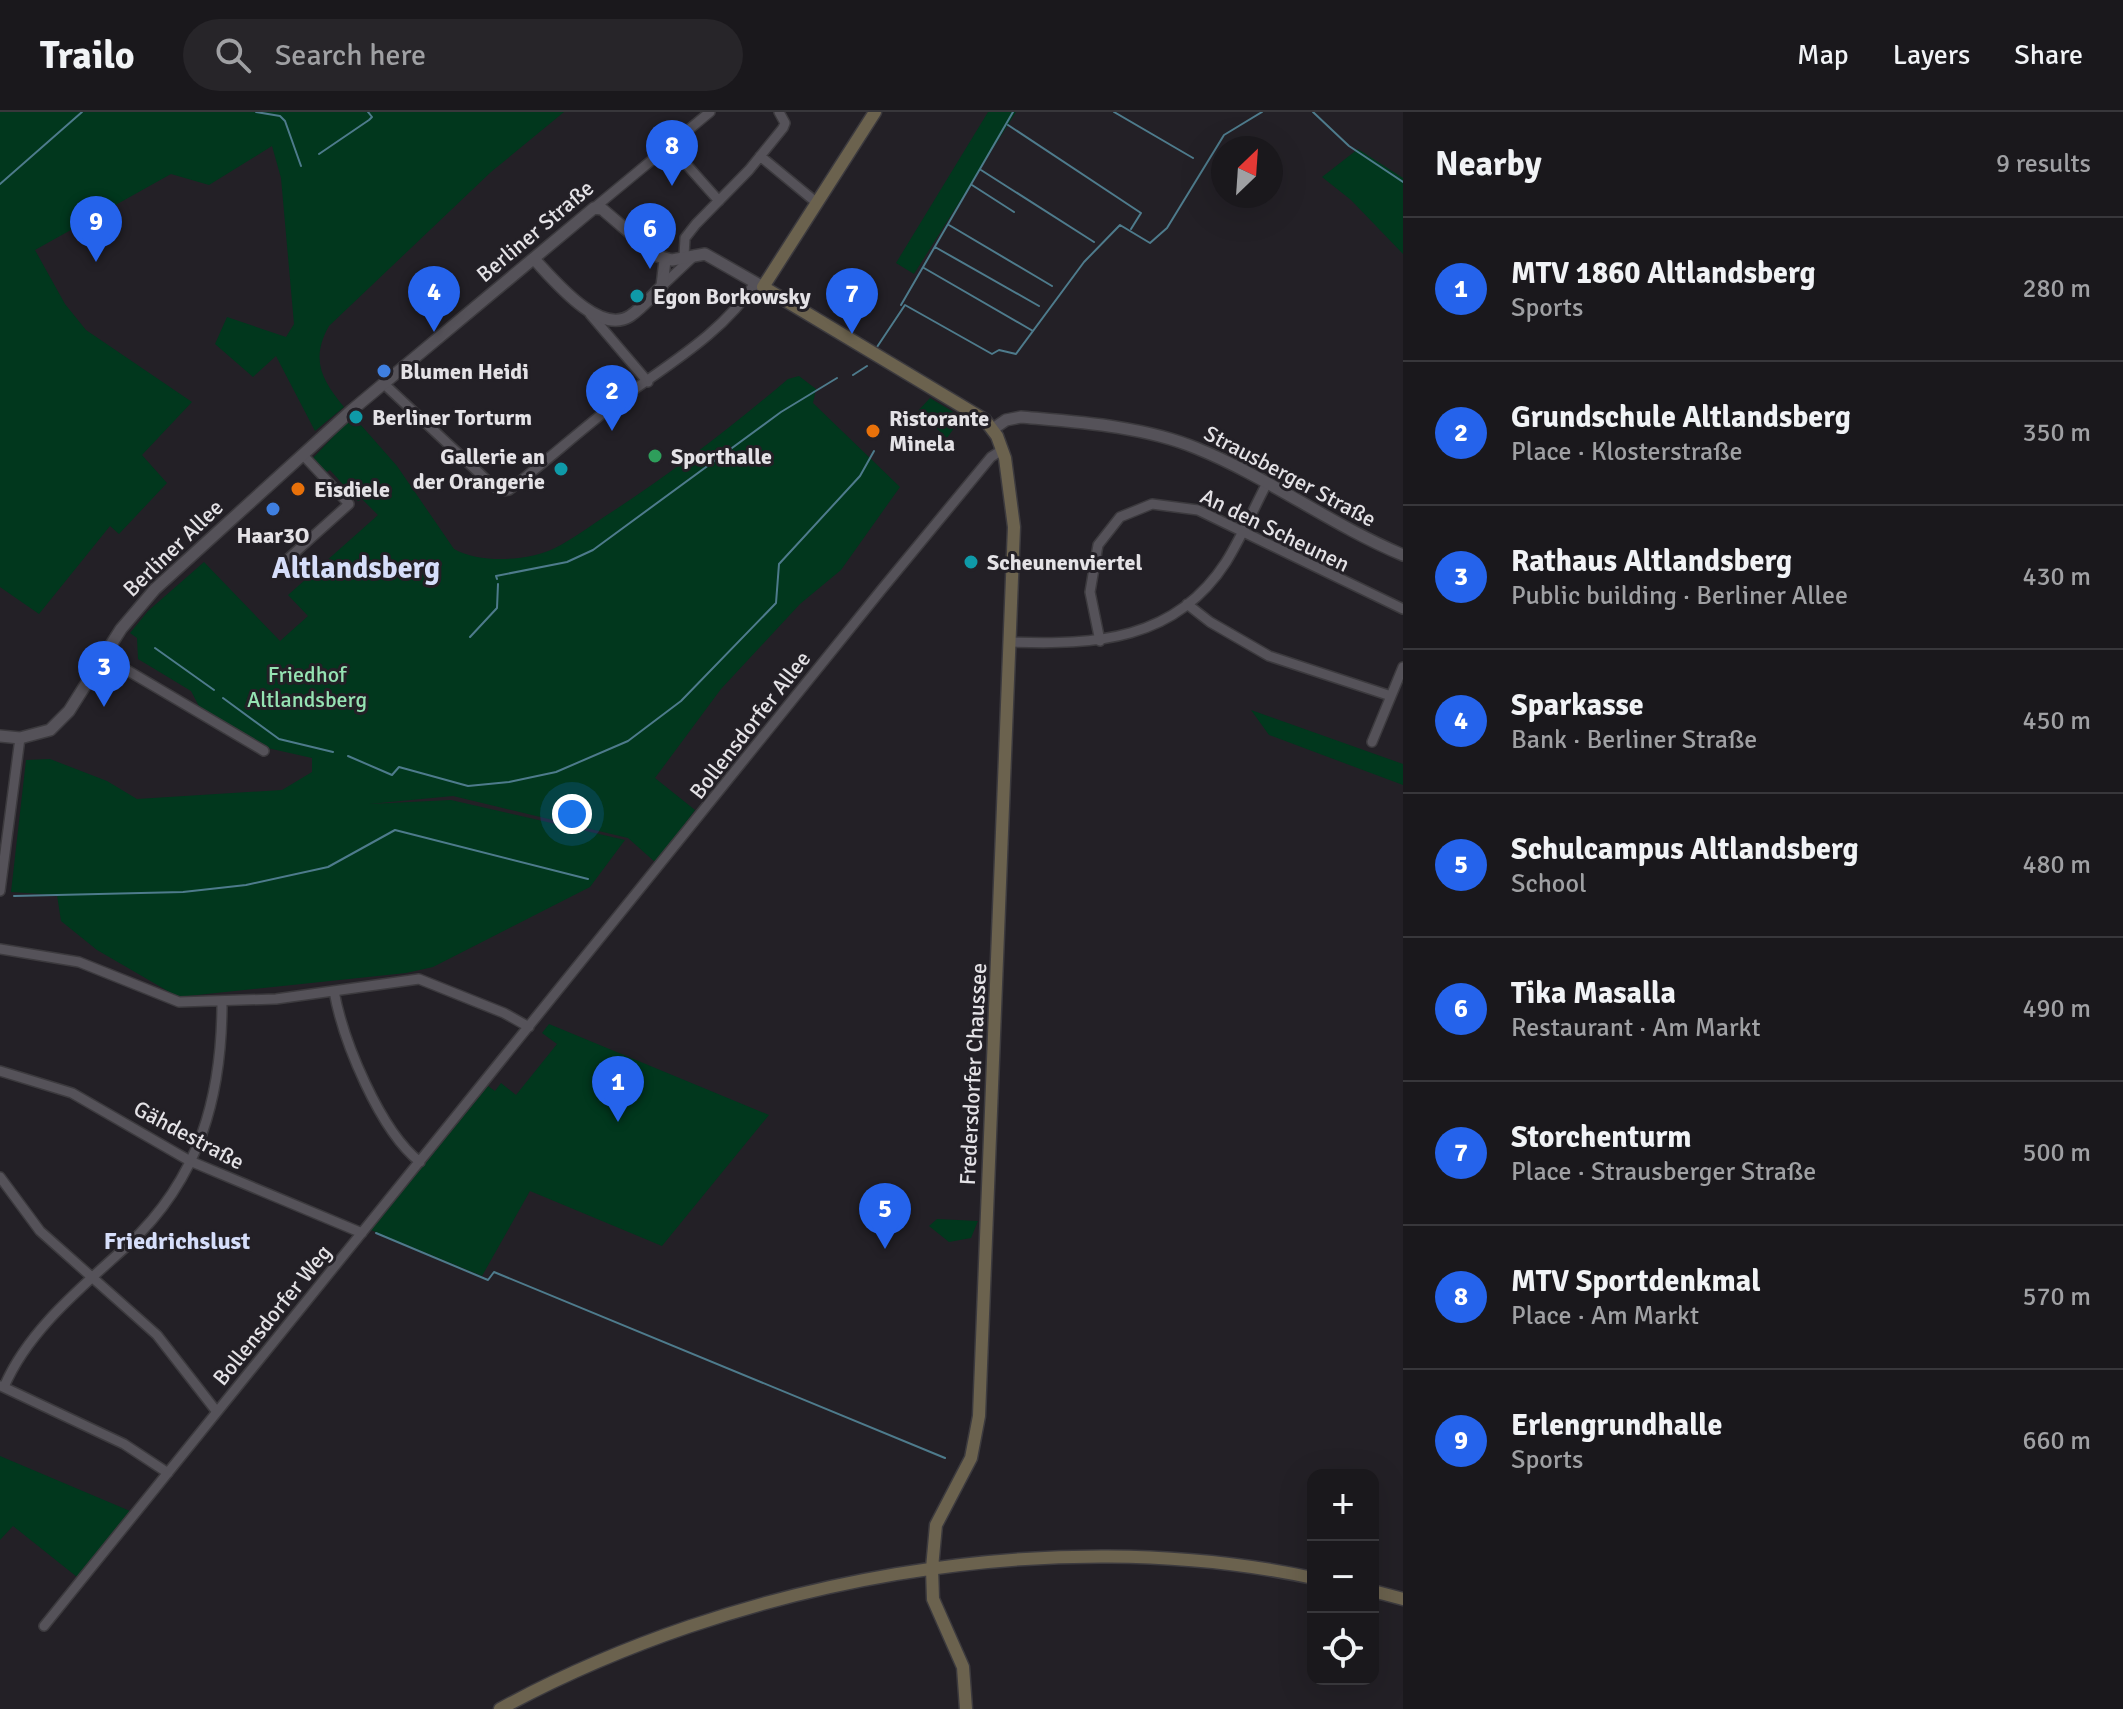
<!DOCTYPE html>
<html lang="en">
<head>
<meta charset="utf-8">
<style>
  :root { --surface:#1a181c; --page:#272529; --text:#f1f3f6; --muted:#9fa0a3; --line:#38373b; --accent:#2563eb }
  body { margin:0; font-family:Signika,sans-serif; background:var(--page); color:var(--text) }
  .controls { position:absolute; right:24px; bottom:24px; display:grid; overflow:hidden; border-radius:16px; box-shadow:0 8px 32px #0002 }
  .controls button { width:72px; height:72px; display:grid; place-items:center; padding:0; border:0; border-bottom:2px solid var(--line); background:var(--surface); color:var(--text); font:40px sans-serif }
  .compass { position:absolute; left:1211px; top:24px; width:72px; height:72px; border-radius:50%; background:var(--surface); box-shadow:0 8px 32px #0002; rotate:25deg }
  .you { position:absolute; left:572px; top:702px; width:28px; height:28px; margin:-20px; border:6px solid #fff; border-radius:50%; background:#1a73e8; box-shadow:0 0 0 12px #1a73e833 }
  .badge { display:grid; place-items:center; width:52px; height:52px; border-radius:50%; background:var(--accent); color:#fff; font-size:26px; font-weight:700 }
  .pin { position:absolute; translate:-50% -66px; filter:drop-shadow(0 2px 4px #0008) }
  .pin::after { content:''; position:absolute; top:42px; width:28px; height:24px; background:inherit; clip-path:polygon(0 0,100% 0,50% 100%) }
  .list { margin:0; padding:0; list-style:none }
  h2 { display:flex; justify-content:space-between; align-items:center; height:104px; margin:0; padding:0 32px; font-size:34px }
  h2 small { font-size:26px; font-weight:400; color:var(--muted) }
  .list li { display:grid; grid-template-columns:52px 1fr auto; gap:24px; align-items:center; box-sizing:border-box; height:144px; padding:0 32px; border-top:2px solid var(--line) }
  .list b { display:block; font-size:30px; white-space:nowrap }
  .list p { margin:0; font-size:26px; white-space:nowrap; color:var(--muted) }
  .list em { font-size:26px; font-style:normal; color:var(--muted) }
  .icon { flex:none; width:44px; height:44px; fill:none; stroke:currentColor; stroke-width:2; stroke-linecap:round; stroke-linejoin:round }
  .map { position:relative; flex:none; width:1403px; height:1597px; overflow:hidden }
  header { display:flex; align-items:center; gap:48px; box-sizing:border-box; height:112px; padding:0 40px; background:var(--surface); border-bottom:2px solid var(--line) }
  header strong { font-size:38px }
  nav { display:flex; gap:44px; margin-inline-start:auto; font-size:28px }
  .search { width:560px; height:72px; background:var(--page); display:flex; align-items:center; gap:20px; box-sizing:border-box; padding:0 28px; border-radius:44px; color:var(--muted); font-size:30px }
  main { display:flex }
  aside { flex:1; background:var(--surface) }
  .map>svg:first-child { display:block }
  .green { fill:#01371d }
  .lines { fill:none; stroke-linecap:round; stroke-linejoin:round }
  .stream { stroke:#4e7b8c; stroke-width:2 }
  .minor-casing { stroke:#3c3a3e; stroke-width:12 }
  .tertiary-casing { stroke:#3c3a3e; stroke-width:14 }
  .secondary-casing { stroke:#3c3a3e; stroke-width:15 }
  .minor { stroke:#555259; stroke-width:9 }
  .tertiary { stroke:#555259; stroke-width:11 }
  .secondary { stroke:#6b624e; stroke-width:12 }
  .culture-dot { fill:#0f9aa8; stroke:#232026; stroke-width:3 }
  .shop-dot { fill:#3f7fe0; stroke:#232026; stroke-width:3 }
  .food-dot { fill:#e8710a; stroke:#232026; stroke-width:3 }
  .leisure-dot { fill:#2e9e5b; stroke:#232026; stroke-width:3 }
  .labels { text-anchor:middle; dominant-baseline:central; stroke-width:6; stroke-linejoin:round; paint-order:stroke }
  .street-label { font-size:22px; fill:#e4e2e6; stroke:#232026 }
  .poi-label { font-size:22px; font-weight:bold; fill:#e4e2e6; stroke:#232026; text-anchor:start }
  .park-label { font-size:22px; fill:#95e3b3; stroke:#232026 }
  .neighbourhood-label { font-size:24px; font-weight:bold; fill:#d6defa; stroke:#232026 }
  .district-label { font-size:30px; font-weight:bold; fill:#d6defa; stroke:#232026 }
</style>
</head>
<body>
<header>
<strong>Trailo</strong>
<div class="search"><svg class="icon" aria-label="search" viewBox="0 0 24 24"><circle cx="10" cy="10" r="6"/><path d="M15 15l6 6"/></svg>Search here</div>
<nav><a>Map</a><a>Layers</a><a>Share</a></nav>
</header>
<main>
<div class="map">
<svg width="1403" height="1597" viewBox="0 0 1403 1597">
  <rect width="100%" height="100%" fill="#232026"/>
  <path class="green" d="M0 0H564L491 60 329 214C310 248 322 268 344 295L315 319 276 244 253 265 215 232 227 205 286 225 294 212 281 66 272 34 209 73 171 62 35 138 65 192 86 218 192 290 142 343 167 371 119 422 110 414 39 502 0 475Z
    M988 0H1016L914 162 896 151Z
    M1358 37 1403 66V142L1351 88 1322 65Z
    M799 264 816 277 813 291 900 375 841 458 800 492 721 577 655 666 695 698 656 751 628 726 453 684 369 692 451 688 625 728 590 775 433 855 406 861 178 885 97 838 61 809 57 783 11 780 26 648 50 647 107 669 137 687 282 678 312 660V646L263 635 201 598 191 579 138 547 137 526 130 521 148 499 204 450 280 529 308 504 288 483 378 403 362 387 358 389 330 358 325 361 312 347 353 304 397 354 454 437C481 452 528 449 555 436 573 427 590 414 607 403 671 362 730 316 788 267Z
    M930 286 962 305 947 326 918 299Z
    M1251 598 1403 652V673L1269 623Z
    M549 912 769 1003 662 1134 530 1079 482 1164 371 1118 488 974 495 979 501 971 516 983 557 932 542 921Z
    M937 1107 978 1109 971 1126 949 1130 929 1114Z
    M0 1344 130 1399 77 1465 13 1414 0 1428Z"/>
  <g class="lines">
    <path class="stream" d="M256 0 280 4 285 9 301 54
      M1114 0 1193 46
      M1313 0 1349 34 1403 70
      M1008 13 1141 101 1131 117
      M319 42 369 8 372 5 368 0
      M981 58 1094 130
      M0 72 82 0
      M972 73 1014 100
      M949 113 1052 174
      M935 135 1039 194
      M924 156 1033 219
      M901 193 1013 0
      M877 235 905 193 992 242 999 238 1016 242 1084 150 1120 113 1150 131 1167 116 1224 23 1262 0
      M853 263 867 254
      M497 467 496 464 567 450 593 438 781 300 837 266
      M470 525 497 496 498 472
      M155 536 214 578
      M223 586 279 627 333 640
      M348 644 392 663 399 655 468 674 509 670 556 660 628 629 681 589 776 491 779 452 860 364 874 339
      M14 784 183 780 246 773 328 755 395 718 588 767
      M376 1121 488 1168 494 1160 945 1346"/>
    <g class="minor-casing">
      <path id="minor" d="M670 34 719 89
        M760 44 817 91
        M594 96 710 0
        M684 144 685 126 696 112 749 58 783 16 785 11 779 0
        M662 174 695 143
        M590 202 648 270
        M383 271 492 373 502 379 509 378C548 348 585 314 625 284 669 252 725 219 755 171
        M281 453 349 392 303 343
        M1187 492 1210 510 1269 544 1391 584
        M1100 529 1090 480 1098 433 1120 405 1152 392 1198 398 1403 497
        M1011 530C1095 533 1175 529 1226 450 1241 426 1253 398 1266 373
        M103 544 264 639
        M1372 630 1403 555
        M0 779 20 626
        M0 837 79 850 179 890 276 887 419 867 504 901 529 915
        M334 879C343 929 380 1019 420 1050
        M0 959 72 981 190 1049 362 1121
        M0 1065 40 1119 157 1223 217 1300
        M1 1274 124 1332 168 1361
        M4 1275C28 1218 83 1174 128 1133 200 1066 222 984 222 890
        M44 1514 882 477 991 345 1002 338"/>
    </g>
    <g class="tertiary-casing">
      <path id="tertiary" d="M534 147C553 167 599 224 630 204 642 196 652 184 662 174L665 148
        M993 317 1006 308 1021 305C1077 310 1143 314 1196 336 1268 365 1331 413 1403 443
        M0 624 20 626 50 618 69 599 121 517 155 477 352 298 594 96 602 97 657 144 672 148 705 142 763 175"/>
    </g>
    <g class="secondary-casing">
      <path id="secondary" d="M875 0 763 175 985 308 997 324 1005 346 1014 415 979 1304 971 1346 936 1413 932 1456 933 1487 963 1555 966 1597
        M1373 1479 1403 1487
        M500 1597C735 1469 1050 1409 1313 1466"/>
    </g>
    <use href="#minor" class="minor"/>
    <use href="#tertiary" class="tertiary"/>
    <use href="#secondary" class="secondary"/>
  </g>
  <g class="culture-dot">
    <circle cx="637" cy="184" r="8"/>
    <circle cx="356" cy="305" r="8"/>
    <circle cx="561" cy="357" r="8"/>
    <circle cx="971" cy="450" r="8"/>
  </g>
  <g class="shop-dot">
    <circle cx="384" cy="259" r="8"/>
    <circle cx="273" cy="397" r="8"/>
  </g>
  <g class="food-dot">
    <circle cx="873" cy="319" r="8"/>
    <circle cx="298" cy="377" r="8"/>
  </g>
  <circle class="leisure-dot" cx="655" cy="344" r="8"/>
  <g class="labels">
    <g class="street-label">
      <text transform="translate(535 119) rotate(-40)">Berliner Straße</text>
      <text transform="translate(1290 364) rotate(28)">Strausberger Straße</text>
      <text transform="translate(1275 418) rotate(26)">An den Scheunen</text>
      <text transform="translate(173 436) rotate(-44)">Berliner Allee</text>
      <text transform="translate(750 613) rotate(-52)">Bollensdorfer Allee</text>
      <text transform="translate(973 962) rotate(-87)">Fredersdorfer Chaussee</text>
      <text transform="translate(189 1023) rotate(28)">Gähdestraße</text>
      <text transform="translate(272 1203) rotate(-51)">Bollensdorfer Weg</text>
    </g>
    <g class="poi-label">
      <text x="653" y="184">Egon Borkowsky</text>
      <text x="400" y="259">Blumen Heidi</text>
      <text x="372" y="305">Berliner Torturm</text>
      <text x="889" y="306">Ristorante<tspan x="889" dy="25">Minela</tspan></text>
      <text x="545" y="344" text-anchor="end">Gallerie an<tspan x="545" dy="25">der Orangerie</tspan></text>
      <text x="671" y="344">Sporthalle</text>
      <text x="314" y="377">Eisdiele</text>
      <text x="273" y="423" text-anchor="middle">Haar3O</text>
      <text x="987" y="450">Scheunenviertel</text>
    </g>
    <g class="park-label">
      <text x="307" y="562">Friedhof<tspan x="307" dy="25">Altlandsberg</tspan></text>
    </g>
    <g class="neighbourhood-label">
      <text x="177" y="1129">Friedrichslust</text>
    </g>
    <g class="district-label">
      <text x="356" y="456">Altlandsberg</text>
    </g>
  </g>
</svg>
<div class="controls">
<button>+</button>
<button>−</button>
<button><svg class="icon" aria-label="locate" viewBox="0 0 24 24"><circle cx="12" cy="12" r="6"/><path d="M12 2v4M12 18v4M2 12h4M18 12h4"/></svg></button>
</div>
<svg class="compass" viewBox="-18 -18 36 36"><path d="M0-13l5 13h-10z" fill="#e53935"/><path d="M0 13l5-13h-10z" fill="#9fa0a3"/></svg>
<div class="you"></div>
<div class="pin badge" style="left:618px;top:1010px">1</div>
<div class="pin badge" style="left:612px;top:319px">2</div>
<div class="pin badge" style="left:104px;top:595px">3</div>
<div class="pin badge" style="left:434px;top:220px">4</div>
<div class="pin badge" style="left:885px;top:1137px">5</div>
<div class="pin badge" style="left:650px;top:157px">6</div>
<div class="pin badge" style="left:852px;top:222px">7</div>
<div class="pin badge" style="left:672px;top:74px">8</div>
<div class="pin badge" style="left:96px;top:150px">9</div>
</div>
<aside>
<h2>Nearby<small>9 results</small></h2>
<ul class="list">
<li><span class="badge">1</span><div><b>MTV 1860 Altlandsberg</b><p>Sports</p></div><em>280 m</em></li>
<li><span class="badge">2</span><div><b>Grundschule Altlandsberg</b><p>Place · Klosterstraße</p></div><em>350 m</em></li>
<li><span class="badge">3</span><div><b>Rathaus Altlandsberg</b><p>Public building · Berliner Allee</p></div><em>430 m</em></li>
<li><span class="badge">4</span><div><b>Sparkasse</b><p>Bank · Berliner Straße</p></div><em>450 m</em></li>
<li><span class="badge">5</span><div><b>Schulcampus Altlandsberg</b><p>School</p></div><em>480 m</em></li>
<li><span class="badge">6</span><div><b>Tika Masalla</b><p>Restaurant · Am Markt</p></div><em>490 m</em></li>
<li><span class="badge">7</span><div><b>Storchenturm</b><p>Place · Strausberger Straße</p></div><em>500 m</em></li>
<li><span class="badge">8</span><div><b>MTV Sportdenkmal</b><p>Place · Am Markt</p></div><em>570 m</em></li>
<li><span class="badge">9</span><div><b>Erlengrundhalle</b><p>Sports</p></div><em>660 m</em></li>
</ul>
</aside>
</main>
</body>
</html>
